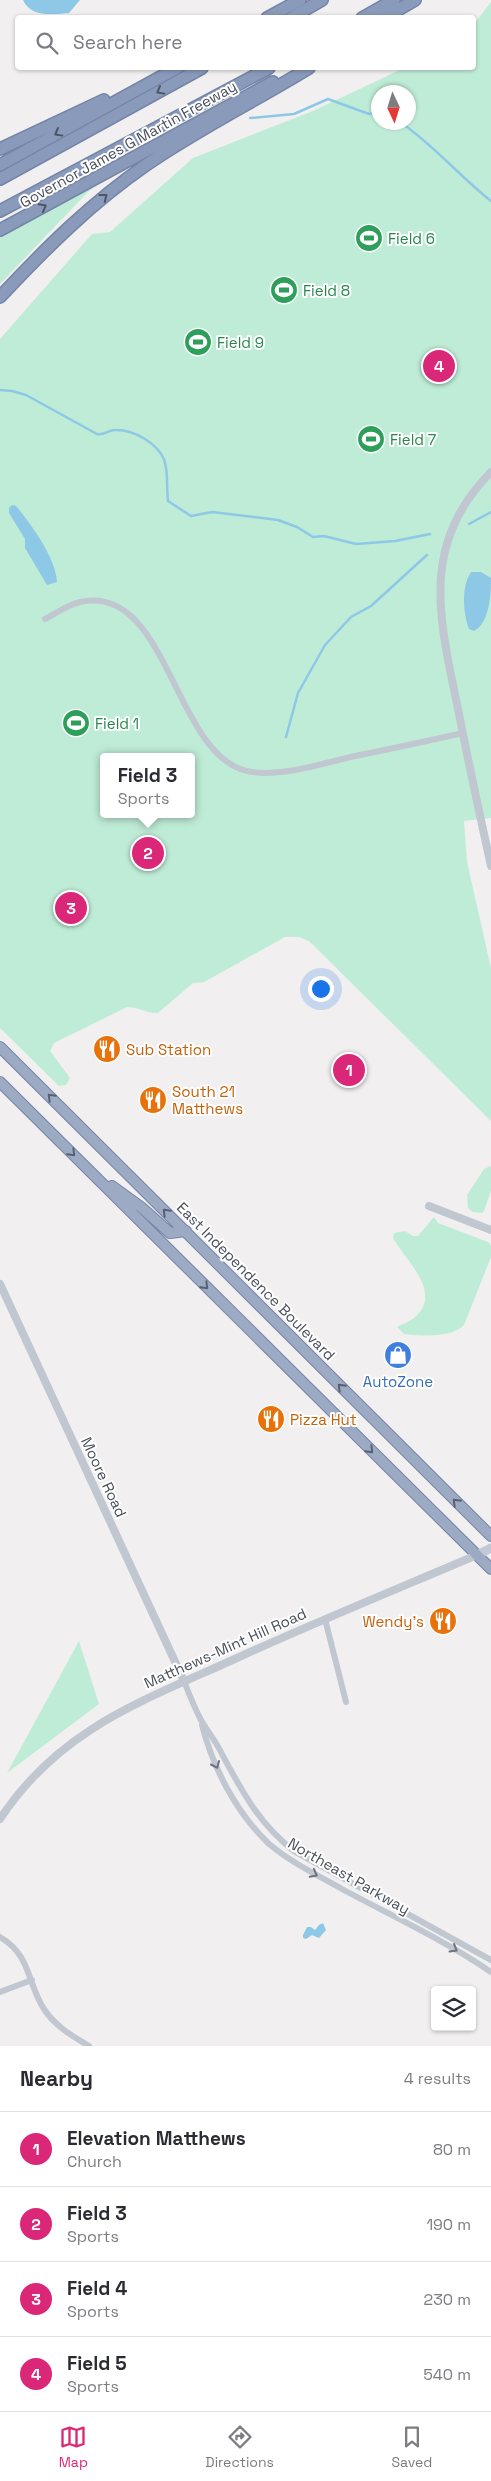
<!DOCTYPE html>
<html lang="en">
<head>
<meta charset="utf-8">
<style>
  :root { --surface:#fff; --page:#f2f2f3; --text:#2b2b33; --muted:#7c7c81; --line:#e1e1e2; --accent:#db2777 }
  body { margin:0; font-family:"Space Grotesk",sans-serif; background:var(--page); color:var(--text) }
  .controls { position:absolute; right:15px; bottom:15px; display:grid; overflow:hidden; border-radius:5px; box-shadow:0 1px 4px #0004 }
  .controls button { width:45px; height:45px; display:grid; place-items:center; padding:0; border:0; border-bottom:1px solid var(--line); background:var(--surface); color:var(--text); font:25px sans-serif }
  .compass { position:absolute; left:371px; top:85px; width:45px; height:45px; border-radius:50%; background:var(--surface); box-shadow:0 1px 4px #0004; rotate:176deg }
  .you { position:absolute; left:320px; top:988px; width:18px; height:18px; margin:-12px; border:4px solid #fff; border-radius:50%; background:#1a73e8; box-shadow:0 0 0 8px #1a73e833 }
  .badge { display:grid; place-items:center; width:32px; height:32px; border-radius:50%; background:var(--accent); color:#fff; font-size:16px; font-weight:700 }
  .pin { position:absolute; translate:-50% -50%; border:2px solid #fff; box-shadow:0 1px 5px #0006 }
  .popup { position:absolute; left:100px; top:753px; width:95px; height:65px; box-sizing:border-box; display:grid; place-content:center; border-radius:5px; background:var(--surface); filter:drop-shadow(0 1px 4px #0005); font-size:16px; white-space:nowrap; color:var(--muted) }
  .popup b { font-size:19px; color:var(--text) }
  .popup::after { content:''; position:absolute; left:50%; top:100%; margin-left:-10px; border:10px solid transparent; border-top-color:var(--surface) }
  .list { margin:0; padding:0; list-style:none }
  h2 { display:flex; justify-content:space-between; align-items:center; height:65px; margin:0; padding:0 20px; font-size:21px }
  h2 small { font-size:16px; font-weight:400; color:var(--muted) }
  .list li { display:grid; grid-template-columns:32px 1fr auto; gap:15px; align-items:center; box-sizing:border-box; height:75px; padding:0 20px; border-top:1px solid var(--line) }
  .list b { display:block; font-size:19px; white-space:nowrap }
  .list p { margin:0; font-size:16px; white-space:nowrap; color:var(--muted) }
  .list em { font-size:16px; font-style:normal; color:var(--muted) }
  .icon { flex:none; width:28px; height:28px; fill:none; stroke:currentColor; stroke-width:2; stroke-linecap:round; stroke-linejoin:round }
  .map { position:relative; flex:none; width:491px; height:2046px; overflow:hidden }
  .search { position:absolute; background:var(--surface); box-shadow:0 1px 4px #0004; left:15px; right:15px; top:15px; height:55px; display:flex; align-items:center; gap:12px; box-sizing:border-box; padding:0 18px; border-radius:5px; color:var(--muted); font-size:19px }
  .sheet { height:365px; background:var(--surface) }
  nav { display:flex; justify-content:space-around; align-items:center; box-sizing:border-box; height:70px; border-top:1px solid var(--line); background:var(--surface); font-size:14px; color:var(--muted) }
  nav a { display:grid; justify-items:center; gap:2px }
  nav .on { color:var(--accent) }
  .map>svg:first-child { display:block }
  .green { fill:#bfecd7; fill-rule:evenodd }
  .water { fill:#8ec8e7 }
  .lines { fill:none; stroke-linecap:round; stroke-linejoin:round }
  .stream { stroke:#8ec8e7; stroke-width:2.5 }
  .trunk-casing { stroke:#7485a7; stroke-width:12 }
  .motorway-casing { stroke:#7485a7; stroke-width:14 }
  .minor { stroke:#c0c7d0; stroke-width:6 }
  .tertiary { stroke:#c0c7d0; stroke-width:8 }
  .secondary { stroke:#c2c9d6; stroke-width:9 }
  .trunk { stroke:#9caac4; stroke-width:10 }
  .motorway { stroke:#899abb; stroke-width:11 }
  .oneway { stroke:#4e5665 }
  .oneway2 { stroke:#596170 }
  .oneway3 { stroke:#6c737e }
  .labels { text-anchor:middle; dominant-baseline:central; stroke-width:4; stroke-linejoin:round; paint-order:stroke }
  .street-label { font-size:15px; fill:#484f5b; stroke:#fff }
  .leisure-label { font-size:15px; fill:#27864d; stroke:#fff; text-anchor:start }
  .food-label { font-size:15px; fill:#c56008; stroke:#fff; text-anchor:start }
  .shop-label { font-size:15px; fill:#366cbe; stroke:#fff }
</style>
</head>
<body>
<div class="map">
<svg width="491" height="2046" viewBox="0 0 491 2046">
  <rect width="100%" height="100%" fill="#f1efef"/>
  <path class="green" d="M491 2V818L464 821 467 862 491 968V1121L309 941 299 937H285L204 982 193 983 158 1013C148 1014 139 1007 127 1007L54 1043 50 1051 70 1078 66 1085 59 1086 0 1028V339L92 234 110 232 193 158 313 111 404 68H474V24ZM378 92H408V122H378ZM104 757H192V814H104Z
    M136 149 87 193 0 284V224Z
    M491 1166V1191L484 1211 482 1213 473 1212 468 1208 467 1195 484 1169Z
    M434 1217 438 1223 488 1242 491 1246V1257L464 1325C453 1338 420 1336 404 1334L397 1327C402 1324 409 1322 414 1318 444 1293 406 1261 393 1238L394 1233 405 1231 413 1236H418Z
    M79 1641 99 1704 7 1773Z"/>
  <path class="water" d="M23 0H80L69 13C53 14 31 18 23 0Z
    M12 505 16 506C31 524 56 558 57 582L47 585 25 548V539L9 513V508Z
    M471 572H481L491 578C491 593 490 623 474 631L469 629C463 613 461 587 471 572Z
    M323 1923 326 1930 319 1938 312 1935 306 1939 303 1938V1935L307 1927H311L315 1930 319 1925Z"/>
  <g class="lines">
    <path class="stream" d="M250 118 294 114 328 99 369 114 378 112
      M400 122C434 145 459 176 491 201
      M0 390 12 391 26 395 97 434C104 436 109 429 116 430 126 430 137 434 145 439 173 457 165 472 168 501L191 516 212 512 278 520 297 527 313 537 324 536 356 544 395 541 430 534
      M469 524 491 512
      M286 737 298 693 325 645 351 617 371 606 427 555"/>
    <g class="trunk-casing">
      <path id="trunk" d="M0 1047 491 1536
        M0 1082 491 1569
        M112 1186 141 1207 170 1233 186 1231"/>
    </g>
    <g class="motorway-casing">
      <path id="motorway" d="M267 18 300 0
        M291 18 322 0
        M362 18 394 0
        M384 18 415 0
        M0 149 104 100
        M0 165 177 68
        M0 179 202 68
        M0 211 269 68
        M0 230 273 82
        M0 297C45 249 91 203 146 165 198 129 255 101 309 68"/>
    </g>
    <path class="minor" d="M45 619C57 613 67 605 80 602 165 583 173 743 240 769 271 781 323 763 355 756 391 749 427 741 463 733
      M325 1619 346 1702
      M184 1681C189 1694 194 1707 201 1720 208 1732 217 1743 223 1756 243 1793 260 1825 294 1851L491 1960
      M202 1725C213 1768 236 1812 268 1843 290 1862 317 1875 342 1889 392 1916 444 1940 491 1972
      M0 1937C31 1955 27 1983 44 2009 55 2026 72 2036 89 2046
      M0 1992 32 1980"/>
    <path class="tertiary" d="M491 472C417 546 441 624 459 714 469 765 480 816 491 866
      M429 1206 491 1230
      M0 1284 184 1681
      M0 1819C60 1728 143 1701 237 1658 316 1622 397 1589 477 1555"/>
    <path class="secondary" d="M477 1555 491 1548"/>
    <use href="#trunk" class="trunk"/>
    <use href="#motorway" class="motorway"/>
  </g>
  <defs><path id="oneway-chevron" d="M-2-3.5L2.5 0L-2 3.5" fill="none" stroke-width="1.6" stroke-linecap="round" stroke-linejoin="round" transform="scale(1.25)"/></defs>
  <g class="oneway">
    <use href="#oneway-chevron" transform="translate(160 91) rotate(151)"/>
    <use href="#oneway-chevron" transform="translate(58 133) rotate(151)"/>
    <use href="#oneway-chevron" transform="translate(104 197) rotate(-38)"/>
    <use href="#oneway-chevron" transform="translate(43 207) rotate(-28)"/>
  </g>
  <g class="oneway2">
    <use href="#oneway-chevron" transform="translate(51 1097) rotate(-135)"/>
    <use href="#oneway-chevron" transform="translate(72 1153) rotate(45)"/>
    <use href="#oneway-chevron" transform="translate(166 1212) rotate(-135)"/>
    <use href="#oneway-chevron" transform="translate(205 1286) rotate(45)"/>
    <use href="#oneway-chevron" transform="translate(341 1387) rotate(-135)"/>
    <use href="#oneway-chevron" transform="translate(370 1450) rotate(45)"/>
    <use href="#oneway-chevron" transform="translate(456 1502) rotate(-135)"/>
  </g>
  <g class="oneway3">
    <use href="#oneway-chevron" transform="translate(216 1765) rotate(66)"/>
    <use href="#oneway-chevron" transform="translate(314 1874) rotate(28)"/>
    <use href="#oneway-chevron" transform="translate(454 1949) rotate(30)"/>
  </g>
  <defs>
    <g id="stadium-disc" transform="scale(1.4375)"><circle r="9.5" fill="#2e9e5b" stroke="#fff"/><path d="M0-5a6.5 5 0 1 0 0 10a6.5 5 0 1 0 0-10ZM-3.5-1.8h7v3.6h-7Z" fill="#fff"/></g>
    <g id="restaurant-disc" transform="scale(1.4375)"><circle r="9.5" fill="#e8710a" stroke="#fff"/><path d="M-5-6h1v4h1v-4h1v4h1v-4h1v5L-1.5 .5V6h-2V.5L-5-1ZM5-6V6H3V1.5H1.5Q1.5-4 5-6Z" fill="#fff"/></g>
    <g id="shop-disc" transform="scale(1.4375)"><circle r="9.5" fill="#3f7fe0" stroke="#fff"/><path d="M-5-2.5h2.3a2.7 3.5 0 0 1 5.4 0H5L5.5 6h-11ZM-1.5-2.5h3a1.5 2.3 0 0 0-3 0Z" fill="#fff"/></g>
  </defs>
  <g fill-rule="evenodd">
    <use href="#stadium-disc" x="369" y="238"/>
    <use href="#stadium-disc" x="284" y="290"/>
    <use href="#stadium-disc" x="198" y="342"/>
    <use href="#stadium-disc" x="371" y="439"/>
    <use href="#stadium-disc" x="76" y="723"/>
    <use href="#restaurant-disc" x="107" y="1049"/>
    <use href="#restaurant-disc" x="153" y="1100"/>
    <use href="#shop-disc" x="398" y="1355"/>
    <use href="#restaurant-disc" x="271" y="1419"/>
    <use href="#restaurant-disc" x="443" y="1621"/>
  </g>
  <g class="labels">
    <g class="street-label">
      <text transform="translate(128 144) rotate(-29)">Governor James G Martin Freeway</text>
      <text transform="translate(256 1281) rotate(45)">East Independence Boulevard</text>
      <text transform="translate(104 1477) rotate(65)">Moore Road</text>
      <text transform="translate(225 1648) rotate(-24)">Matthews-Mint Hill Road</text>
      <text transform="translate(349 1876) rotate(30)">Northeast Parkway</text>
    </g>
    <g class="leisure-label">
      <text x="388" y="238">Field 6</text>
      <text x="303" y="290">Field 8</text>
      <text x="217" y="342">Field 9</text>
      <text x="390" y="439">Field 7</text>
      <text x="95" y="723">Field 1</text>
    </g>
    <g class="food-label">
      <text x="126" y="1049">Sub Station</text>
      <text x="172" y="1091">South 21<tspan x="172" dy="17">Matthews</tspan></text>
      <text x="290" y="1419">Pizza Hut</text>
      <text x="424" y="1621" text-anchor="end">Wendy's</text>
    </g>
    <g class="shop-label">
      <text x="398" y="1381">AutoZone</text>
    </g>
  </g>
</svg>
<div class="controls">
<button><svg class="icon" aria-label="layers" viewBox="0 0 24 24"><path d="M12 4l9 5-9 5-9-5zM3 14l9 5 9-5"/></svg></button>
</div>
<svg class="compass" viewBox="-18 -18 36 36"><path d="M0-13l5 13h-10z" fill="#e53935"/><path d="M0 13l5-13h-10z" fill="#7c7c81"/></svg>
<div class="you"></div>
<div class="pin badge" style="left:349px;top:1070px">1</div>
<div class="pin badge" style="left:148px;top:853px">2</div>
<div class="popup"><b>Field 3</b>Sports</div>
<div class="pin badge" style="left:71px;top:908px">3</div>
<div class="pin badge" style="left:439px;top:366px">4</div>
<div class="search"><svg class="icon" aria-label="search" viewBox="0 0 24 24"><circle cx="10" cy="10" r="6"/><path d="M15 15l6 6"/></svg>Search here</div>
</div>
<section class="sheet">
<h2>Nearby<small>4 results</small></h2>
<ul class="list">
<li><span class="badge">1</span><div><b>Elevation Matthews</b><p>Church</p></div><em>80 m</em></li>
<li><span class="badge">2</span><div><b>Field 3</b><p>Sports</p></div><em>190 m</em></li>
<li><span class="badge">3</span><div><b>Field 4</b><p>Sports</p></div><em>230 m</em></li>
<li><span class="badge">4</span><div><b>Field 5</b><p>Sports</p></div><em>540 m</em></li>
</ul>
</section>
<nav>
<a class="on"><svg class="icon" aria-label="map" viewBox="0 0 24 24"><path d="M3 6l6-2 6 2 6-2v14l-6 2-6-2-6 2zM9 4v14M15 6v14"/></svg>Map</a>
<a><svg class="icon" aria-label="directions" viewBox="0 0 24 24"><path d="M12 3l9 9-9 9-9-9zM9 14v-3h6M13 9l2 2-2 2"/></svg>Directions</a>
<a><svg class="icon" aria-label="saved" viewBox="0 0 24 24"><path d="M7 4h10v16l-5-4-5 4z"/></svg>Saved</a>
</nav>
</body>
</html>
